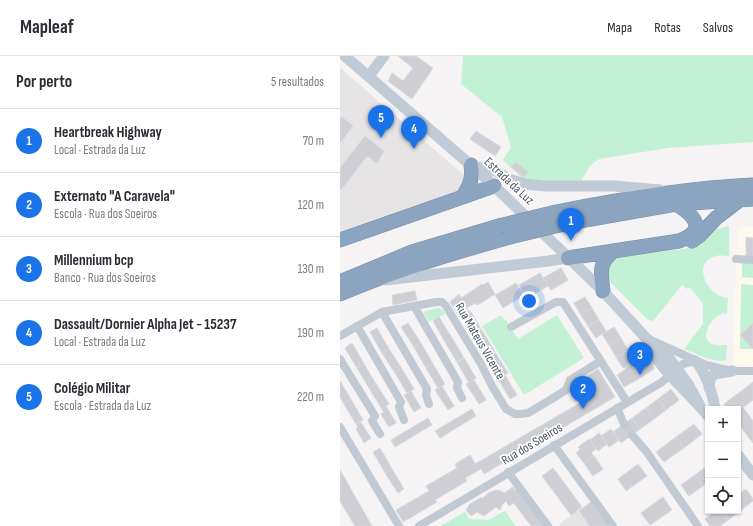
<!DOCTYPE html>
<html lang="pt">
<head>
<meta charset="utf-8">
<style>
  :root { --surface:#fff; --page:#f2f2f3; --text:#2b2b33; --muted:#7c7c81; --line:#e1e1e2; --accent:#1a73e8 }
  body { margin:0; font-family:"Sofia Sans Condensed",sans-serif; background:var(--page); color:var(--text) }
  .controls { position:absolute; right:12px; bottom:12px; display:grid; overflow:hidden; border-radius:0px; box-shadow:0 1px 3px #0004 }
  .controls button { width:36px; height:36px; display:grid; place-items:center; padding:0; border:0; border-bottom:1px solid var(--line); background:var(--surface); color:var(--text); font:20px sans-serif }
  .you { position:absolute; left:189px; top:245px; width:14px; height:14px; margin:-10px; border:3px solid #fff; border-radius:50%; background:#1a73e8; box-shadow:0 0 0 6px #1a73e833 }
  .badge { display:grid; place-items:center; width:26px; height:26px; border-radius:50%; background:var(--accent); color:#fff; font-size:13px; font-weight:700 }
  .pin { position:absolute; translate:-50% -33px; filter:drop-shadow(0 1px 2px #0008) }
  .pin::after { content:''; position:absolute; top:21px; width:14px; height:12px; background:inherit; clip-path:polygon(0 0,100% 0,50% 100%) }
  .list { margin:0; padding:0; list-style:none }
  h2 { display:flex; justify-content:space-between; align-items:center; height:52px; margin:0; padding:0 16px; font-size:17px }
  h2 small { font-size:13px; font-weight:400; color:var(--muted) }
  .list li { display:grid; grid-template-columns:26px 1fr auto; gap:12px; align-items:center; box-sizing:border-box; height:64px; padding:0 16px; border-top:1px solid var(--line) }
  .list b { display:block; font-size:15px; white-space:nowrap }
  .list p { margin:0; font-size:13px; white-space:nowrap; color:var(--muted) }
  .list em { font-size:13px; font-style:normal; color:var(--muted) }
  .icon { flex:none; width:22px; height:22px; fill:none; stroke:currentColor; stroke-width:2; stroke-linecap:round; stroke-linejoin:round }
  .map { position:relative; flex:none; width:413px; height:470px; overflow:hidden }
  header { display:flex; align-items:center; gap:24px; box-sizing:border-box; height:56px; padding:0 20px; background:var(--surface); border-bottom:1px solid var(--line) }
  header strong { font-size:19px }
  nav { display:flex; gap:22px; margin-inline-start:auto; font-size:14px }
  main { display:flex }
  aside { flex:1; background:var(--surface) }
  .map>svg:first-child { display:block }
  .commercial { fill:#fdf9ef }
  .education { fill:#e6e4e5 }
  .green { fill:#c3f1d5 }
  .building { fill:#cdcfd5; stroke:#d7d9de }
  .lines { fill:none; stroke-linecap:round; stroke-linejoin:round }
  .street-tunnel { stroke:#caccce; stroke-width:8; stroke-dasharray:8 4; stroke-linecap:butt }
  .highway-casing { stroke:#7690ad; stroke-width:15 }
  .street { stroke:#c1cad2; stroke-width:8 }
  .secondary { stroke:#c1cbd6; stroke-width:11 }
  .highway { stroke:#8ba5c1; stroke-width:14 }
  .highway-bridge-casing { stroke:#7690ad; stroke-width:15; stroke-linecap:butt }
  .highway-bridge { stroke:#8ba5c1; stroke-width:14 }
  .labels { text-anchor:middle; dominant-baseline:central; stroke-width:3.5; stroke-linejoin:round; paint-order:stroke }
  .street-label { font-size:13px; fill:#4a5661; stroke:#fff }
</style>
</head>
<body>
<header>
<strong>Mapleaf</strong>
<nav><a>Mapa</a><a>Rotas</a><a>Salvos</a></nav>
</header>
<main>
<aside>
<h2>Por perto<small>5 resultados</small></h2>
<ul class="list">
<li><span class="badge">1</span><div><b>Heartbreak Highway</b><p>Local · Estrada da Luz</p></div><em>70 m</em></li>
<li><span class="badge">2</span><div><b>Externato &quot;A Caravela&quot;</b><p>Escola · Rua dos Soeiros</p></div><em>120 m</em></li>
<li><span class="badge">3</span><div><b>Millennium bcp</b><p>Banco · Rua dos Soeiros</p></div><em>130 m</em></li>
<li><span class="badge">4</span><div><b>Dassault/Dornier Alpha Jet - 15237</b><p>Local · Estrada da Luz</p></div><em>190 m</em></li>
<li><span class="badge">5</span><div><b>Colégio Militar</b><p>Escola · Estrada da Luz</p></div><em>220 m</em></li>
</ul>
</aside>
<div class="map">
<svg width="413" height="470" viewBox="0 0 413 470">
  <rect width="100%" height="100%" fill="#f5f3f3"/>
  <path class="commercial" d="M401 171H413V310L393 309 397 175 398 172Z"/>
  <path class="education" d="M0 12 124 119 126 124 120 134 0 175Z
    M238 454 250 470H220L219 468Z"/>
  <path class="green" d="M123 0H413V86L328 92 259 103 251 109 241 125H189L183 123 163 104 171 91 162 61 121 28Z
    M389 170V200C385 200 380 199 376 200 350 207 368 241 388 242L387 258C386 258 383 257 381 258 372 261 360 280 370 287 375 290 381 289 387 289L386 304C375 308 355 297 344 293L363 268V247L349 231 347 233 342 229 313 265 308 264 271 227 267 219 269 208 277 201 351 192 362 187 373 174Z
    M402 206H413V222L402 221Z
    M401 228 413 229V267L400 279 413 293H400Z
    M98 252 102 253 105 258 89 266 83 256Z
    M161 259 165 264H166L178 283 217 259 244 302 184 339 142 270Z
    M165 455 176 470H100L125 456 129 463 148 464Z"/>
  <path class="building" d="M58 0H76L93 12 72 43 48 25 52 17 63 25 73 12Z
    M2 61 13 70 0 87V63Z
    M136 75 161 91 155 100 130 83Z
    M25 80 44 95 37 107 27 100 1 134 0 133V112Z
    M176 106 188 116 184 121 171 111Z
    M406 181 413 182V202L406 201Z
    M221 212 228 224 211 234 203 222Z
    M200 217 208 230 187 242 179 229Z
    M148 226 155 238 143 246 137 249 136 247 126 252 130 256 120 262 110 246 119 238 121 242 142 228 143 229Z
    M176 227 184 239 163 252 155 239Z
    M75 235 77 244 53 249 52 239Z
    M245 241 252 252 241 259 234 247Z
    M252 252 259 264 248 270 241 259Z
    M131 256 143 276 136 280 124 260Z
    M99 261 112 282 105 286 93 265Z
    M259 264 266 275 256 282 248 270Z
    M68 267 81 287 74 291 61 271Z
    M413 267V293L400 279Z
    M274 271 281 282 269 289 262 278Z
    M37 272 49 293 42 297 30 276Z
    M143 276 155 296 148 301 136 280Z
    M112 282 124 302 117 306 105 286Z
    M281 282 288 294 276 301 269 289Z
    M12 287 24 308 17 312 5 292Z
    M81 287 93 308 86 312 74 291Z
    M49 293 62 313 55 317 42 297Z
    M288 294 295 306 283 312 276 301Z
    M155 296 168 317 161 321 148 301Z
    M307 300 308 302H310L314 308 313 309 314 313 300 322 291 308 295 306 296 307Z
    M124 302 136 322 129 327 117 306Z
    M24 308 36 328 29 332 17 312Z
    M93 308 105 328 98 332 86 312Z
    M291 308 300 322 284 331 277 319 286 313 285 312Z
    M62 313 74 333 67 337 55 317Z
    M258 313 275 341 144 418 141 413 125 422 127 425 95 444 97 446 63 466 56 454 89 435 86 430 117 412 115 408 130 399 135 408 257 337 247 320Z
    M165 319 177 339 170 343 158 323Z
    M134 324 146 344 139 348 126 328Z
    M0 325 11 343 4 348 0 341Z
    M413 326V344L398 355V353H387L384 348Z
    M36 328 49 348 42 353 29 332Z
    M102 330 114 350 108 354 95 334Z
    M331 333 339 344 326 354 318 343Z
    M71 335 81 352 74 356 64 339Z
    M11 343 23 364 16 368 4 348Z
    M318 343 326 354 314 363 306 352Z
    M46 350 56 367 49 371 41 358 44 356 42 353Z
    M403 351 413 365V387L398 367V355Z
    M306 352 314 363 300 373 292 362Z
    M132 353 136 360 100 382 95 375Z
    M88 362 92 369 55 391 51 384Z
    M292 362 300 373 281 387 273 376Z
    M20 365 31 382 24 387 16 373 18 371 16 368Z
    M354 368 362 378 344 392 336 381Z
    M271 373 279 384 269 391 261 380Z
    M259 377 267 388 258 395 250 384Z
    M336 381 344 392 324 406 316 396Z
    M249 383 256 393 251 397 254 400 244 407 236 397 240 393 238 391Z
    M40 392 52 413 45 417 33 396Z
    M254 400 263 413 253 420 244 407Z
    M298 408 307 420 286 435 278 423Z
    M367 410 368 426 363 430 355 419Z
    M213 412 242 451 231 459 202 420Z
    M52 413 64 433 58 437 45 417Z
    M0 414 32 470H15L0 445Z
    M355 419 363 430 349 440 341 429Z
    M173 431 175 434 179 432 207 470H191L174 447 169 450 166 445 162 449 160 454 156 451 144 460 137 456 131 460 126 454 130 448 140 442H143L148 437 156 434 160 435 164 437Z
    M406 433 413 443V445L400 455 398 452V439Z
    M323 441 332 454 310 469 301 457Z
    M251 446 269 470H250L239 455Z
    M398 452 400 455 388 464 382 455H398Z
    M377 455H382L388 464 380 470H370L365 463Z"/>
  <g class="lines">
    <path class="street-tunnel" d="M284 368 292 379"/>
    <g class="highway-casing">
      <path id="highway" d="M123 140C130 130 133 122 131 109
        M216 156C281 143 347 132 413 129
        M228 167 336 148 413 143
        M0 184 154 130
        M352 185 359 180 376 162 401 143
        M228 202 339 185C368 174 355 160 336 148
        M0 226 72 196 159 170
        M263 235C261 218 258 206 274 195
        M0 238C55 214 113 197 170 181"/>
    </g>
    <path class="street" d="M396 203 413 204
      M74 250 118 326 117 332 122 342
      M42 256 87 333 86 339 89 348
      M17 270 61 346 59 351 64 364
      M171 271 216 246H223L287 346
      M0 280 42 256 96 246H102L106 250 141 308 152 330 163 348 166 353 175 358H180L188 357 210 344 226 334 230 324 261 305
      M313 285 366 309 392 315H413
      M0 303 35 360 32 365 40 378
      M277 352 284 368
      M0 371 59 470
      M292 379 306 395 358 470
      M214 389 273 470
      M168 416 208 470
      M79 470 322 326 343 308 355 305"/>
    <path class="secondary" d="M5 0 149 125 263 235 305 281 329 302 348 328 360 350
      M29 20 44 0
      M133 110 156 115 169 123 185 128 205 130H274L320 134
      M46 224 208 205 228 202
      M308 287C321 316 349 336 368 360
      M355 305C365 314 373 339 375 353
      M369 332 370 324 374 318 392 315
      M398 399 413 419"/>
    <use href="#highway" class="highway"/>
    <g class="highway-bridge-casing">
      <path id="highway-bridge" d="M159 170 216 156
        M170 181 228 167"/>
    </g>
    <use href="#highway-bridge" class="highway-bridge"/>
  </g>
  <g class="labels">
    <g class="street-label">
      <text transform="translate(169 125) rotate(43)">Estrada da Luz</text>
      <text transform="translate(140 285) rotate(60)">Rua Mateus Vicente</text>
      <text transform="translate(192 388) rotate(-31)">Rua dos Soeiros</text>
    </g>
  </g>
</svg>
<div class="controls">
<button>+</button>
<button>−</button>
<button><svg class="icon" aria-label="locate" viewBox="0 0 24 24"><circle cx="12" cy="12" r="6"/><path d="M12 2v4M12 18v4M2 12h4M18 12h4"/></svg></button>
</div>
<div class="you"></div>
<div class="pin badge" style="left:231px;top:185px">1</div>
<div class="pin badge" style="left:243px;top:353px">2</div>
<div class="pin badge" style="left:300px;top:319px">3</div>
<div class="pin badge" style="left:74px;top:93px">4</div>
<div class="pin badge" style="left:41px;top:82px">5</div>
</div>
</main>
</body>
</html>
